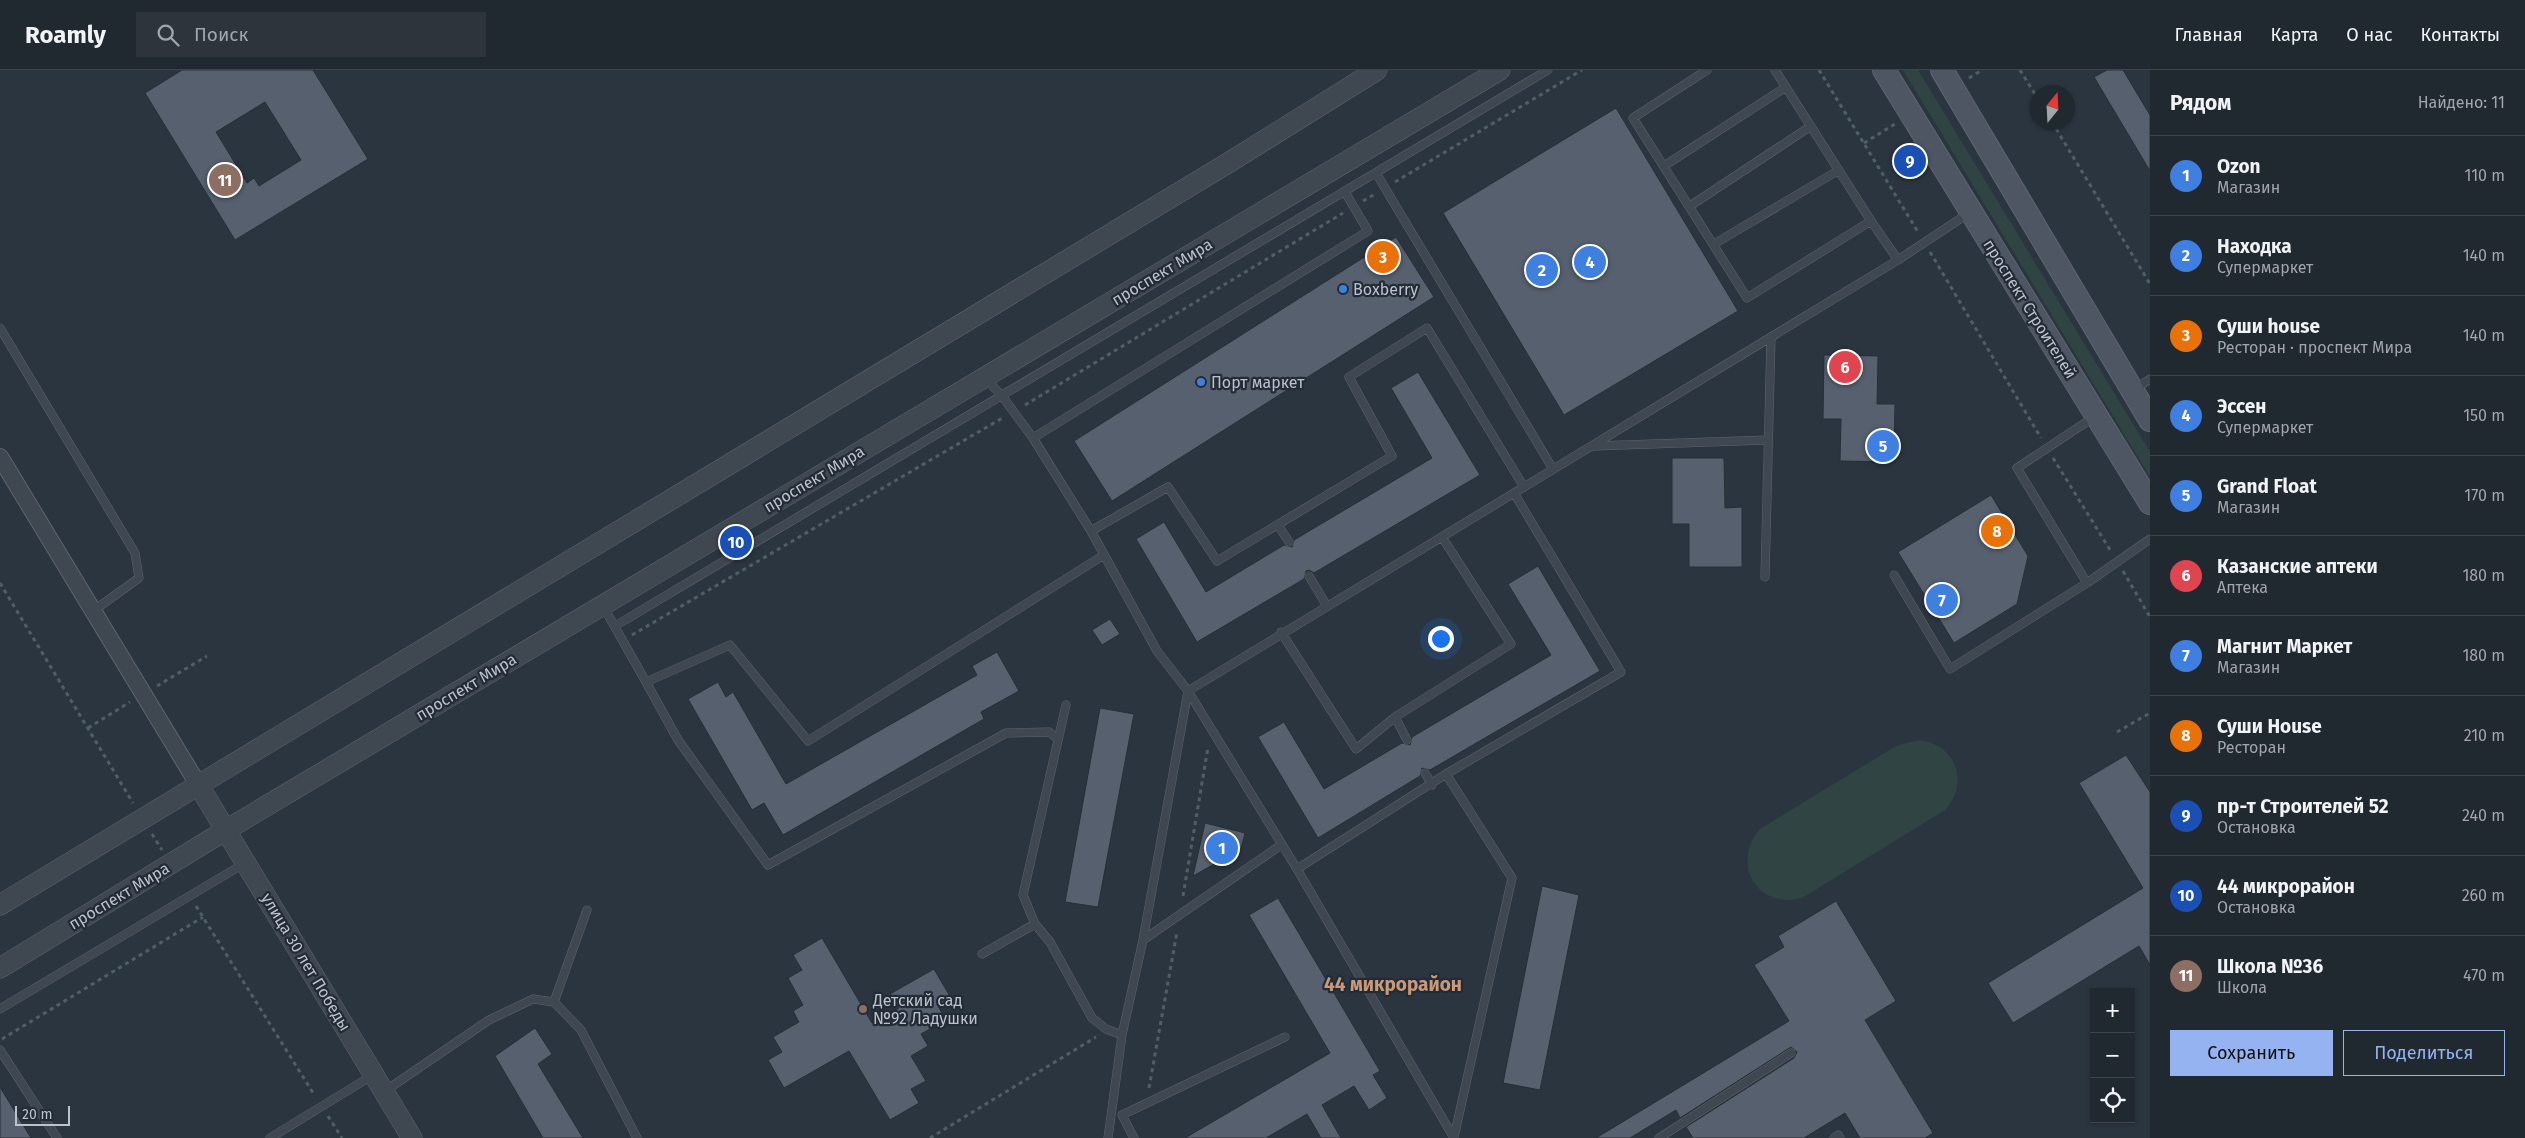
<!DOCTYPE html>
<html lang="ru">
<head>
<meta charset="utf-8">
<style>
  :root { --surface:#202830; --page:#2d343c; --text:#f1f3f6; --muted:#a2a6ab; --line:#3d444c; --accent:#95b2f1 }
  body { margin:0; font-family:"Fira Sans",sans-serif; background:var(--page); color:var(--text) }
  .controls { position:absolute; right:15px; bottom:15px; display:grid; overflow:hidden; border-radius:0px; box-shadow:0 1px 4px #0004 }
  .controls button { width:45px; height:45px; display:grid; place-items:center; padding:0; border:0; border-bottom:1px solid var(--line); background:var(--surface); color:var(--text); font:25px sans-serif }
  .compass { position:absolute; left:2030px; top:15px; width:45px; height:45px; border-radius:50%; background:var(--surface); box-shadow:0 1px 4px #0004; rotate:18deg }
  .scale { position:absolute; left:15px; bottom:12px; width:55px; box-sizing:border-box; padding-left:5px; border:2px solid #bcc2cb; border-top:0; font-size:14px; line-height:18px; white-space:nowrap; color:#bcc2cb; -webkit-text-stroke:4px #232c36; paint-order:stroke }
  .you { position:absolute; left:1440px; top:568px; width:18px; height:18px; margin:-12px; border:4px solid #fff; border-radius:50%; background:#1a73e8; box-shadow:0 0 0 8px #1a73e833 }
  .badge { display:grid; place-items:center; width:32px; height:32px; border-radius:50%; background:var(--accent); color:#fff; font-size:16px; font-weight:700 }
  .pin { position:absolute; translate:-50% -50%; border:2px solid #fff; box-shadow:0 1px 5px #0006 }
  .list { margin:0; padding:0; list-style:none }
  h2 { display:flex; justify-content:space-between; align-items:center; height:65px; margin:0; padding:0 20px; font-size:21px }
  h2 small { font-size:16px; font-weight:400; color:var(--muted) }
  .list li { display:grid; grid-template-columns:32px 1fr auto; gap:15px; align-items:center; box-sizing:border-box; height:80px; padding:0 20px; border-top:1px solid var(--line) }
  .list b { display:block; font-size:19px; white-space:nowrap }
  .list p { margin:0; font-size:16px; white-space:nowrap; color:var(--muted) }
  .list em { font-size:16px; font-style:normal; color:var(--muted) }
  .actions { display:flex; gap:10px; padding:15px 20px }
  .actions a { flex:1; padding:11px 0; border:1px solid var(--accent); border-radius:0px; text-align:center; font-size:18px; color:var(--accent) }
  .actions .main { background:var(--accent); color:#111 }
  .icon { flex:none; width:28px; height:28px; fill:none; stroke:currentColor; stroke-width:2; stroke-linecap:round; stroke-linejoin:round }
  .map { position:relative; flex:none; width:2150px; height:1068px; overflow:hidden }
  header { display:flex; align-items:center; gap:30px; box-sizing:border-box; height:70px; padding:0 25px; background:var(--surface); border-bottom:1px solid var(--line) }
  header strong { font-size:24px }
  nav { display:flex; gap:28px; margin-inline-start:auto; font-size:18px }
  .search { width:350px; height:45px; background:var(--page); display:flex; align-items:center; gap:12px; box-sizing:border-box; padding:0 18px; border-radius:0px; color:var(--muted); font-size:19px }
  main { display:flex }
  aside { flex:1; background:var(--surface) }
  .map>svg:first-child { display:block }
  .green { fill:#304444 }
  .building { fill:#57606e; stroke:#262e38; fill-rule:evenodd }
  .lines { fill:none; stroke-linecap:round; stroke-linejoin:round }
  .service-casing { stroke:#5d656e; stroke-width:9 }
  .minor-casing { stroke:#5d656e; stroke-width:18 }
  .tertiary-casing { stroke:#5d656e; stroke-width:21 }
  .secondary-casing { stroke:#5d656e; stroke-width:24 }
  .path { stroke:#4f6062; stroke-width:3; stroke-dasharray:4 4; stroke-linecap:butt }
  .service { stroke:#3f4751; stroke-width:8 }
  .minor { stroke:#3f4751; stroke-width:16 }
  .tertiary { stroke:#3f4751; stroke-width:20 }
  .secondary { stroke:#4e5663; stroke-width:22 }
  .shop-dot { fill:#3f7fe0; stroke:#232c36; stroke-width:2 }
  .education-dot { fill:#8d6e63; stroke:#232c36; stroke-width:2 }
  .labels { text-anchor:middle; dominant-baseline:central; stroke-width:4.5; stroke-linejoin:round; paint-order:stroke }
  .street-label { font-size:16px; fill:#bcc2cb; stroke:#232c36 }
  .poi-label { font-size:16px; fill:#bcc2cb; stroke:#232c36; text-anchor:start }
  .quarter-label { font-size:19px; font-weight:bold; fill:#ca9978; stroke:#232c36 }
</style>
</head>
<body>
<header>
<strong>Roamly</strong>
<div class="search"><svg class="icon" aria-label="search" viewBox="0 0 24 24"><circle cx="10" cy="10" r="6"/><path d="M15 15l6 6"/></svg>Поиск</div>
<nav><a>Главная</a><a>Карта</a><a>О нас</a><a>Контакты</a></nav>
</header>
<main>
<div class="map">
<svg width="2150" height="1068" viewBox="0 0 2150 1068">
  <rect width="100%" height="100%" fill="#2b3540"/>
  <path class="green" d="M1903 0H1918L2150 382V407Z
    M1919 670C1956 674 1970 713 1945 740L1802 828C1758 840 1730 794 1760 759L1896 676Z"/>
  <path class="building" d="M182 0H313L368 89 235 170 145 23ZM265 32 301 90 259 116 254 108 247 113 216 62Z
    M2107 0H2123L2150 45V101L2094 7Z
    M1616 38 1738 241 1564 345 1443 143Z
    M1396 167 1434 227 1112 431 1074 371Z
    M1824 285 1878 286 1877 334H1895L1894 392 1840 391 1841 349H1823Z
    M1418 302 1480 405 1314 503 1309 500 1306 501 1304 509 1197 572 1136 469 1164 452 1206 522 1284 475 1292 477 1294 470 1432 388 1391 318Z
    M1672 388H1724L1725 438 1742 437V497H1689V454H1672Z
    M1991 425 2028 486 2017 534 1954 573 1898 482Z
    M1538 496 1600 601 1430 700 1422 698 1420 706 1318 768 1258 667 1284 652 1324 719 1402 673 1410 675 1412 667 1551 585 1508 514Z
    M1110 549 1120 564 1102 575 1092 560Z
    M997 582 1019 621 981 642 984 649 783 765 764 733 752 740 688 629 718 612 726 627 733 622 786 714 977 605 972 596Z
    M1100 638 1134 644 1098 837 1065 832Z
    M2126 685 2150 722V895L2139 876 2013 953 1988 913 2143 818 2079 713Z
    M1205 753 1245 763 1241 779 1193 806Z
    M1542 816 1579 825 1540 1020 1503 1013Z
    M1278 828 1380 1001 1373 1005 1387 1028 1369 1040 1354 1016 1322 1035 1341 1068H1321L1307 1044 1266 1068H1185L1330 983 1249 845Z
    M1836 831 1896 931 1865 950 1933 1063 1925 1068H1860L1845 1043 1804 1068H1693L1686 1057 1794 988 1797 982 1791 977 1680 1048 1676 1040 1630 1068H1596L1789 951 1754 895 1784 877 1778 866Z
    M822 868 872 953 899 938 890 924 934 899 951 928 938 936 946 950 921 964 928 976 911 986 926 1011 911 1019 919 1033 890 1050 849 981 784 1018 768 990 782 982 773 967 799 952 793 941 803 935 788 908 802 900 793 885Z
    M535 958 552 984 538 994 583 1068H543L495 986Z
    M0 1017 31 1068H0Z"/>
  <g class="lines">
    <g class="service-casing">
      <path id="service" d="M1707 0 1633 48 1747 228 1871 151 1775 0
        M1664 96 1786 17
        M1376 103 1553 399
        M1690 136 1811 56
        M1871 151 1898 190
        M1714 174 1839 100
        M0 258 135 483 139 508 93 541
        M986 309 1002 326 1033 368 1091 461 1157 581 1188 621 1297 799 1454 1068
        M2135 319 2150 309
        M2094 347 2017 398 2087 513 2150 469
        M1033 368 1368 161 1345 122
        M1594 376 1768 370
        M1278 455 1289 472
        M1091 461 1168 417 1217 491 1392 386 1349 307 1427 258 1524 417
        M1894 505 1950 599 2087 513
        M1309 506 1327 536
        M1765 507 1771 267
        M603 536 646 612
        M615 556 1548 0
        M1281 562 1356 679 1395 647 1511 574 1442 467
        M1066 635 1023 825 1035 854 1050 872 1092 948 1106 959 1122 965
        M1395 647 1407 670
        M1058 669 1049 662 1006 663 768 795 678 670 646 612 730 575 808 671 1104 485
        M1425 703 1432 715
        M1446 704 1512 808 1454 1067
        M1297 799 1446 704 1621 602 1514 423
        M1143 870 1281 775
        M982 884 1035 854
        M554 932 587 840
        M0 939 245 793
        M0 980 57 1068
        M385 1021 489 950 533 929 554 932 581 960 637 1068
        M270 1068 373 1005
        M1108 1068 1122 965 1143 870 1188 621 1898 190 1969 143
        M1134 1068 1122 1045 1285 967
        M1659 1068 1791 983
        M1834 1068 1838 1065 1840 1068"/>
    </g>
    <g class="minor-casing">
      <path id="minor" d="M0 387 199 716"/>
    </g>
    <g class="tertiary-casing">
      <path id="tertiary" d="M199 716 412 1068
        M0 835 1228 93 1377 0
        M0 898 226 760 1500 0"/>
    </g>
    <g class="secondary-casing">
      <path id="secondary" d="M1884 0 2150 433
        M1942 0 2150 350"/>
    </g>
    <path class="path" d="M1819 0 1918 162
      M2020 0 2038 29
      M1969 8 1982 0
      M2052 52 2150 214
      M1864 73 1895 54
      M1395 112 1582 0
      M1363 131 1375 124
      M1930 182 2041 368
      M1025 335 1343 143
      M2053 388 2112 483
      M2123 501 2150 547
      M0 513 133 733
      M632 565 1004 347
      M157 616 207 586
      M88 658 130 632
      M2117 662 2150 643
      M152 764 162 780
      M1183 826 1208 677
      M196 836 315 1026
      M2 969 203 847
      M1149 1018 1177 862
      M328 1046 342 1068
      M930 1068 1096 967"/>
    <use href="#service" class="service"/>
    <use href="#minor" class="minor"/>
    <use href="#tertiary" class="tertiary"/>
    <use href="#secondary" class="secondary"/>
  </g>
  <g class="shop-dot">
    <circle cx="1343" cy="219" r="5"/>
    <circle cx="1201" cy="312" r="5"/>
  </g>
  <circle class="education-dot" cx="863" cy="939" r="5"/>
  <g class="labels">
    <g class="street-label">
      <text transform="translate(1162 202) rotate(-31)">проспект Мира</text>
      <text transform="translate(2030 239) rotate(58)">проспект Строителей</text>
      <text transform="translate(814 409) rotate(-31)">проспект Мира</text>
      <text transform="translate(466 617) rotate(-31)">проспект Мира</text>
      <text transform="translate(119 826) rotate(-31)">проспект Мира</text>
      <text transform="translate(306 892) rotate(59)">улица 30 лет Победы</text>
    </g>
    <g class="poi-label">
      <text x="1353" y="219">Boxberry</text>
      <text x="1211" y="312">Порт маркет</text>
      <text x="873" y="930">Детский сад<tspan x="873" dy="18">№92 Ладушки</tspan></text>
    </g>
    <g class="quarter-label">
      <text x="1393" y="914">44 микрорайон</text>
    </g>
  </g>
</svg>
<div class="controls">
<button>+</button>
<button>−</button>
<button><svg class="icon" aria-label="locate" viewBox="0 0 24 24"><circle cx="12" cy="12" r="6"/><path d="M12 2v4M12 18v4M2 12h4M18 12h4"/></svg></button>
</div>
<svg class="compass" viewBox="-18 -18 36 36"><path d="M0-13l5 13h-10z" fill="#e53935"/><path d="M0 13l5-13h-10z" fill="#a2a6ab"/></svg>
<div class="scale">20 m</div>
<div class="you"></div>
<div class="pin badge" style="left:1222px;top:778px;background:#3f7fe0">1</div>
<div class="pin badge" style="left:1542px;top:200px;background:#3f7fe0">2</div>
<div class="pin badge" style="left:1383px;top:187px;background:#e8710a">3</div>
<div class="pin badge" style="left:1590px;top:192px;background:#3f7fe0">4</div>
<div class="pin badge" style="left:1883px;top:376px;background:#3f7fe0">5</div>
<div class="pin badge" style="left:1845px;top:297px;background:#e0444e">6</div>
<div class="pin badge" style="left:1942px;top:530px;background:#3f7fe0">7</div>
<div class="pin badge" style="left:1997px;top:461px;background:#e8710a">8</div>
<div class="pin badge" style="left:1910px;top:91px;background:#1a4fb4">9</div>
<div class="pin badge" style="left:736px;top:472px;background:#1a4fb4">10</div>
<div class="pin badge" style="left:225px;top:110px;background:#8d6e63">11</div>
</div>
<aside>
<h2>Рядом<small>Найдено: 11</small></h2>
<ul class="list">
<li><span class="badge" style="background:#3f7fe0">1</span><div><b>Ozon</b><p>Магазин</p></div><em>110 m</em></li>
<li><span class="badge" style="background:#3f7fe0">2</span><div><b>Находка</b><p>Супермаркет</p></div><em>140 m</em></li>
<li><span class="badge" style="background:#e8710a">3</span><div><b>Суши house</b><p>Ресторан · проспект Мира</p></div><em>140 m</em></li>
<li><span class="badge" style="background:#3f7fe0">4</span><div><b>Эссен</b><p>Супермаркет</p></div><em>150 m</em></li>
<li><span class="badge" style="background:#3f7fe0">5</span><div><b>Grand Float</b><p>Магазин</p></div><em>170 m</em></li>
<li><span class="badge" style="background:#e0444e">6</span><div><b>Казанские аптеки</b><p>Аптека</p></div><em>180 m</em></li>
<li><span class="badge" style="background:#3f7fe0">7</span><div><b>Магнит Маркет</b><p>Магазин</p></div><em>180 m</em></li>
<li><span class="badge" style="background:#e8710a">8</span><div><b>Суши House</b><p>Ресторан</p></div><em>210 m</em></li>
<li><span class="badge" style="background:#1a4fb4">9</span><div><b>пр-т Строителей 52</b><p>Остановка</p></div><em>240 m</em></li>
<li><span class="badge" style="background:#1a4fb4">10</span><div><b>44 микрорайон</b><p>Остановка</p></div><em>260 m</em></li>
<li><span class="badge" style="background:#8d6e63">11</span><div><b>Школа №36</b><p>Школа</p></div><em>470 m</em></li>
</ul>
<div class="actions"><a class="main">Сохранить</a><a>Поделиться</a></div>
</aside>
</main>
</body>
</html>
